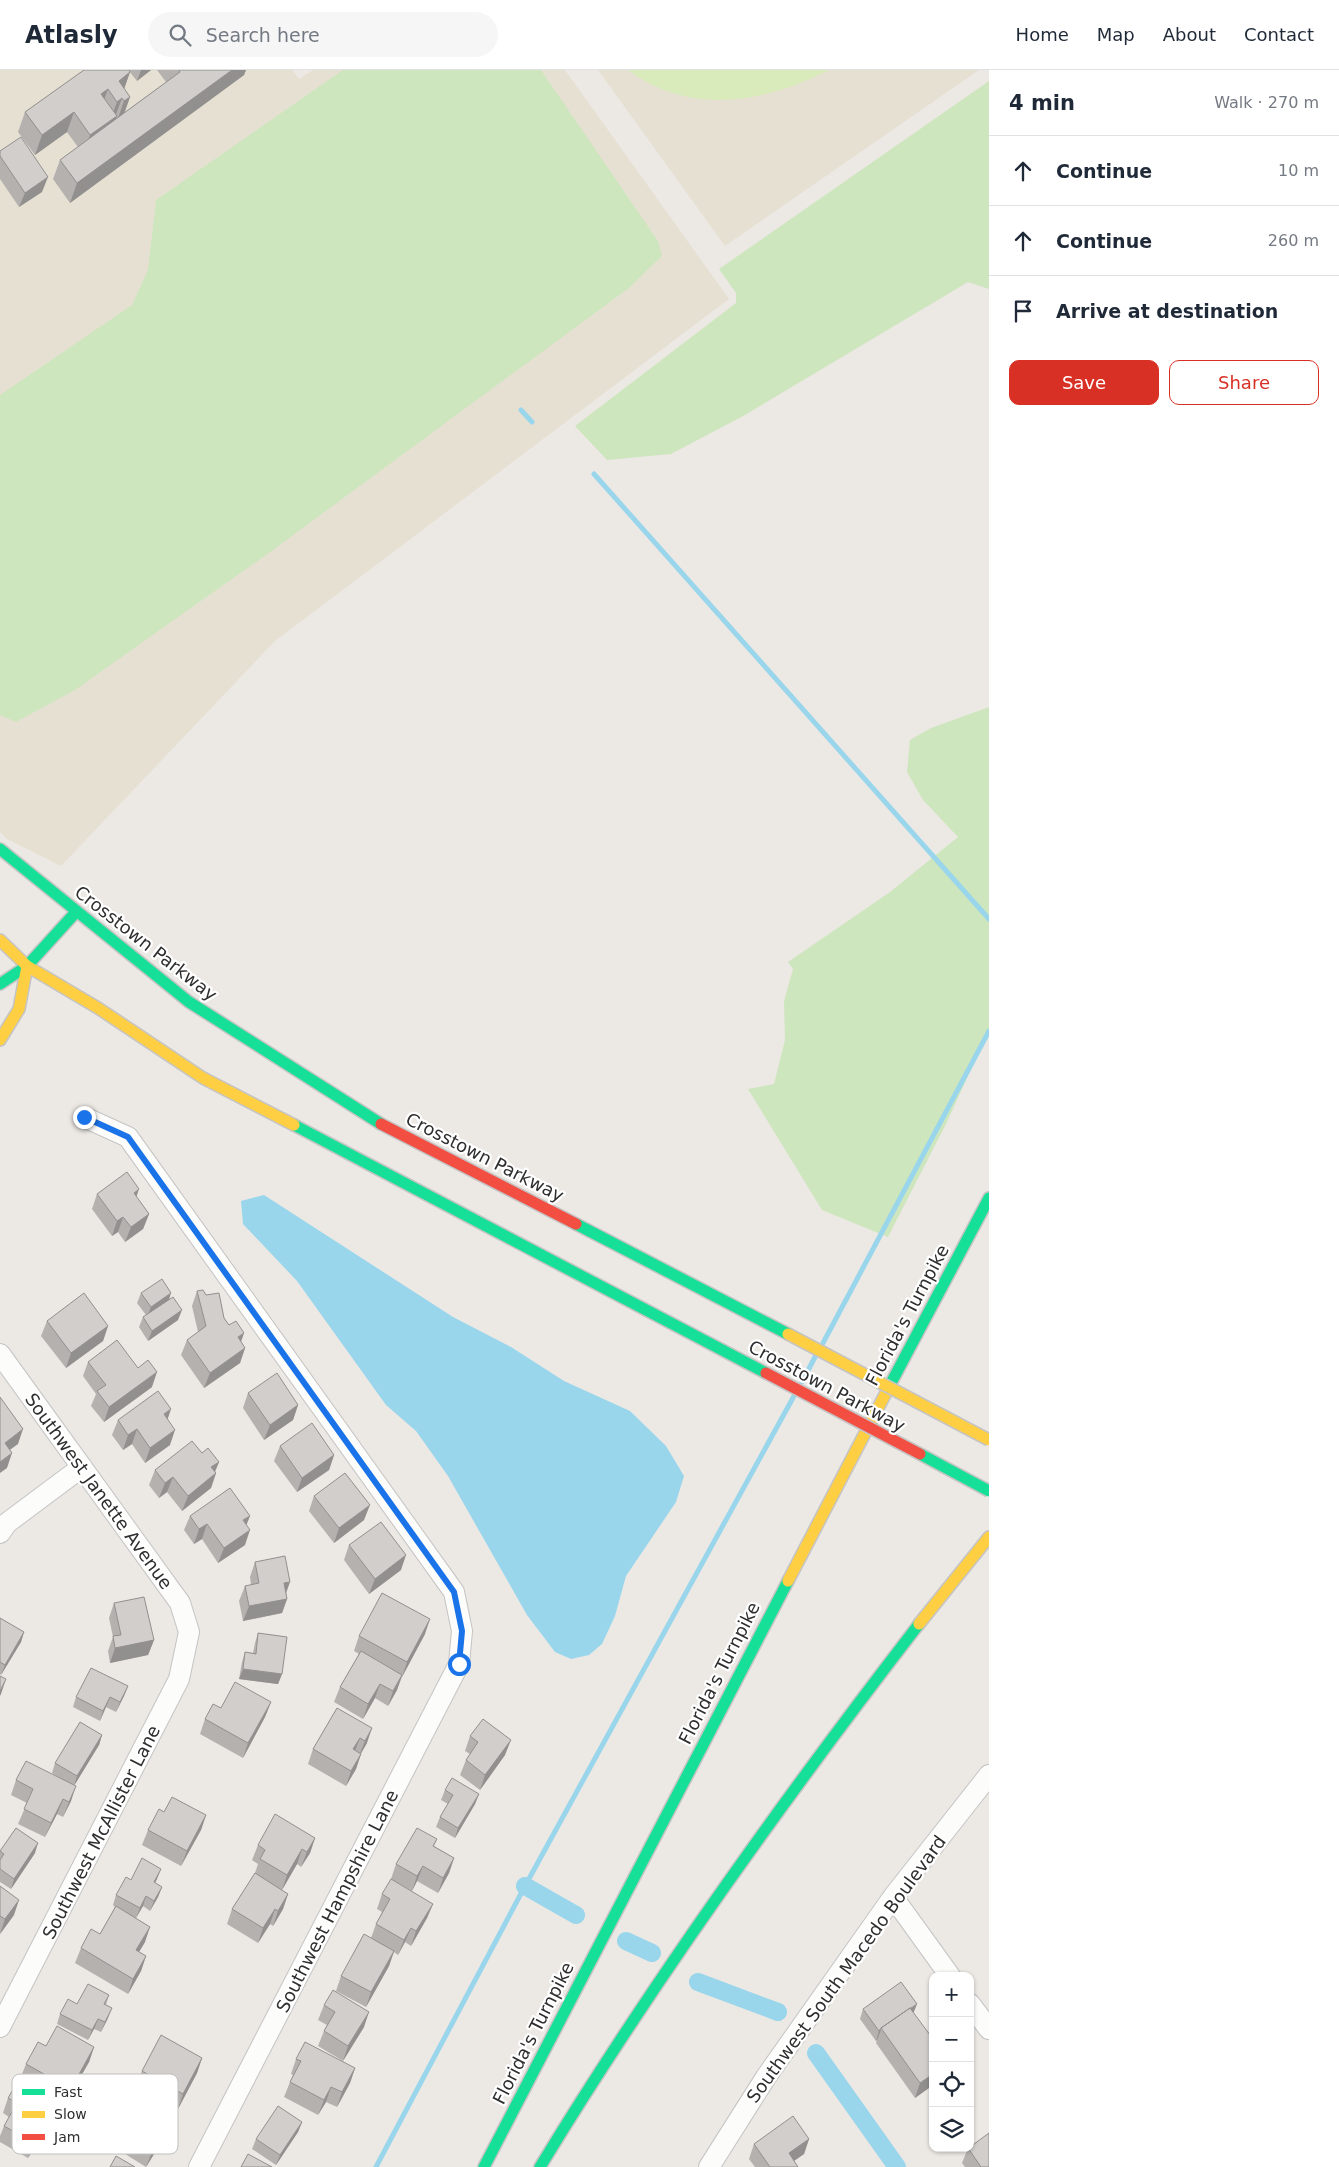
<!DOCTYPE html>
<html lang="en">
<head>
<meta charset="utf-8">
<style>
  :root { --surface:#fff; --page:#f6f6f7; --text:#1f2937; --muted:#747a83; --line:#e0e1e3; --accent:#d93025 }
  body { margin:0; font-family:"DejaVu Sans",sans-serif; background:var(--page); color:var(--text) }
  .controls { position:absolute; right:15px; bottom:15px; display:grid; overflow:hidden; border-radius:10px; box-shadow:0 1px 4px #0004 }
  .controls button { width:45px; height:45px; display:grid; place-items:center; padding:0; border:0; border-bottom:1px solid var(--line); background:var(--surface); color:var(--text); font:25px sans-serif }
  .stop { position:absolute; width:15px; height:15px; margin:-11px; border:4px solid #1a73e8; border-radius:50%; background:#fff }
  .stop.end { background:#1a73e8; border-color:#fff; box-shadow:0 1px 5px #0008 }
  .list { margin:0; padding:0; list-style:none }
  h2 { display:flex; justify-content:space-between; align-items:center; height:65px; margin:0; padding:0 20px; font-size:21px }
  h2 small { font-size:16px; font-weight:400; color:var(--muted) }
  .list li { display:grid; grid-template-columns:32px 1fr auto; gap:15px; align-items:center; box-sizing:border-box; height:70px; padding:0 20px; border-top:1px solid var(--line) }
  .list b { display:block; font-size:19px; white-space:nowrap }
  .list em { font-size:16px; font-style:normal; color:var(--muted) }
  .actions { display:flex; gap:10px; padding:15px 20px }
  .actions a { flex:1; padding:11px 0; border:1px solid var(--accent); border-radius:10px; text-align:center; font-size:18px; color:var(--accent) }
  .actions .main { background:var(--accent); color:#fff }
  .icon { flex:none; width:28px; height:28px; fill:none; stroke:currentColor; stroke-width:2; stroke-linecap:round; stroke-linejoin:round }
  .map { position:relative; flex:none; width:989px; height:2097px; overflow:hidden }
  header { display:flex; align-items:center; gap:30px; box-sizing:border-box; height:70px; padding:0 25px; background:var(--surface); border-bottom:1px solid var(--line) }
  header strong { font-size:24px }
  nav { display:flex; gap:28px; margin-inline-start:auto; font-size:18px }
  .search { width:350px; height:45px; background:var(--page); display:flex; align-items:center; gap:12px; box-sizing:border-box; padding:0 18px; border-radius:28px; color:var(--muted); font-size:19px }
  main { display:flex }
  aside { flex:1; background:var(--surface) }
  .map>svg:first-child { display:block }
  .education { fill:#e6e0d3 }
  .green { fill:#cee6be }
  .pitch { fill:#d9eabb }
  .water { fill:#99d6ec }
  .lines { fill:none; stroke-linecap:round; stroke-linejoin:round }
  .stream { stroke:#99d6ec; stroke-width:5 }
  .canal { stroke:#99d6ec; stroke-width:18 }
  .street-casing { stroke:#c5c4c5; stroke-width:22 }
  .fast-casing { stroke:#c5c4c5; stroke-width:14 }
  .slow-casing { stroke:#c5c4c5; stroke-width:14 }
  .jam-casing { stroke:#c5c4c5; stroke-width:14 }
  .street { stroke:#fcfcfb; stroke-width:20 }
  .fast { stroke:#16e098; stroke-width:11 }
  .slow { stroke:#ffcf43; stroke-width:11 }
  .jam { stroke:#f24e42; stroke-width:11 }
  .fast-bridge-casing { stroke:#c5c4c5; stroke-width:14; stroke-linecap:butt }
  .slow-bridge-casing { stroke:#c5c4c5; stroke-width:14; stroke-linecap:butt }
  .jam-bridge-casing { stroke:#c5c4c5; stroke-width:14; stroke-linecap:butt }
  .fast-bridge { stroke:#16e098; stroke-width:11 }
  .slow-bridge { stroke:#ffcf43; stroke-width:11 }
  .jam-bridge { stroke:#f24e42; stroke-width:11 }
  .wall { fill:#b4b1af }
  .shaded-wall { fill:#92908e }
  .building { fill:#d1cecb; stroke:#92908e }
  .route { stroke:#1a73e8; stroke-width:6 }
  .labels { text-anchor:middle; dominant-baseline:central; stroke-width:4.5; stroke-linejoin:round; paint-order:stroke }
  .street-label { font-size:18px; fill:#2e2e2e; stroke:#fff }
  .key { fill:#fff; stroke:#c0c0c0; stroke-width:1 }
  .key-label { font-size:14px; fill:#2e2e2e }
</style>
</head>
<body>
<header>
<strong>Atlasly</strong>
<div class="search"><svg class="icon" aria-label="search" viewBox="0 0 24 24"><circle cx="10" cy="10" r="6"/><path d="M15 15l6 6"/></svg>Search here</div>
<nav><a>Home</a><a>Map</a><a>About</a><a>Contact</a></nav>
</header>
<main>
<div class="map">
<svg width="989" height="2097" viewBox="0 0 989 2097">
  <rect width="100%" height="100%" fill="#ece8e4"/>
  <path class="education" d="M0 0H292L299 9 313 0H565L729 229 275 571 61 796 7 769 0 762Z
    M598 0H979L725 176Z"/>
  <path class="green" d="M343 0H541L658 171 662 186 629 218 266 485 75 620 16 652 0 645V325L132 235 148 200 156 130Z
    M989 11V219L968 212 745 345 671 384 607 390 575 356 736 233V223L719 199Z
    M989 637V960L946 1054 888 1167 822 1140 748 1019 774 1014 785 970 784 931 793 899 788 892 890 822 958 767 923 730 907 702 910 670 931 658Z"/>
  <path class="pitch" d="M628 0H829C765 33 689 46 628 0Z"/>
  <path class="water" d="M264 1125 453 1247 511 1277 564 1311 630 1341 666 1376 684 1406 676 1432 626 1506 615 1546 602 1574 589 1585 571 1589 555 1582 527 1545 448 1406 416 1361 386 1335 297 1211 243 1154 241 1131Z"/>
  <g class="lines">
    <path class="stream" d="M521 340 532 352
      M594 404 989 849
      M823 1273 989 961
      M802 1312 815 1287
      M376 2097 525 1816 794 1326"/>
    <path class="canal" d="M525 1816 576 1845
      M626 1871 652 1883
      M698 1912 778 1942
      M816 1983 897 2097"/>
    <g class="street-casing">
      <path id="street" d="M84 1047 128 1067 454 1522 462 1561 459 1594 199 2097
        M0 1284 180 1533 189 1562 179 1609 0 1957
        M0 1463 7 1453 82 1397
        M893 1827 950 1906
        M970 1934 989 1959
        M709 2097 766 2007 893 1827 989 1705"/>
    </g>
    <g class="fast-casing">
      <path id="fast" d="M0 779 189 932 381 1054
        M0 914 27 896 76 842
        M294 1055 766 1303
        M576 1154 788 1264
        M889 1317 989 1128
        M484 2097 788 1511
        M540 2097C655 1908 784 1729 919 1554"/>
    </g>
    <g class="slow-casing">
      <path id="slow" d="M0 870 27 896 98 938 203 1008 294 1055
        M0 970 19 939 27 896
        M788 1511 889 1317
        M919 1554 989 1467"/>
    </g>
    <g class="jam-casing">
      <path id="jam" d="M381 1054 576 1154"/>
    </g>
    <use href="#street" class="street"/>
    <use href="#fast" class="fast"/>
    <use href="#slow" class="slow"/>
    <use href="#jam" class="jam"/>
    <g class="fast-bridge-casing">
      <path id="fast-bridge" d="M920 1384 989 1421"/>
    </g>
    <g class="slow-bridge-casing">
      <path id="slow-bridge" d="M788 1264 989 1370"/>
    </g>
    <g class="jam-bridge-casing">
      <path id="jam-bridge" d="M766 1303 920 1384"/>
    </g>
    <use href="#fast-bridge" class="fast-bridge"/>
    <use href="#slow-bridge" class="slow-bridge"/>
    <use href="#jam-bridge" class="jam-bridge"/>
  </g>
  <path class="wall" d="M84 0H151L137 11 129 1 130 2 124 19 130 27 125 42 166 12 157 0H246L244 5 70 133 53 109 60 90 78 77 67 62 35 85 18 62 25 42Z
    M0 81 42 122 19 137 0 109Z
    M97 1124 136 1127 149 1144 143 1159 125 1172 118 1162 112 1166 92 1139Z
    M197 1221 224 1248 245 1278 240 1293 204 1318 181 1285 187 1270 198 1262 192 1236Z
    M141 1223 169 1229 178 1250 148 1271 139 1257 143 1247 146 1245 137 1233Z
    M47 1251 108 1256 103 1271 66 1298 41 1266Z
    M88 1292 152 1317 104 1352 91 1336 96 1324 83 1306Z
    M248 1323 298 1335 293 1350 264 1370 243 1338Z
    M168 1349 170 1375 145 1393 132 1374 123 1380 112 1365 118 1350Z
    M280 1376 334 1385 329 1400 297 1422 274 1391Z
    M202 1383 219 1392 215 1402 216 1403 211 1418 182 1441 167 1422 159 1428 149 1415 155 1400Z
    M314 1426 364 1450 334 1473 309 1441Z
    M190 1446 246 1454 245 1475 218 1493 202 1469 194 1474 184 1460Z
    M349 1475 401 1500 369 1524 344 1490Z
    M255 1492 286 1523 287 1529 282 1543 243 1551 239 1531 245 1516 251 1515 250 1507Z
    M114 1533 154 1570 148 1585 110 1593 108 1581 113 1567 109 1548Z
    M0 1548 24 1562 21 1572 1 1605 0 1604Z
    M258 1563 282 1604 278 1614 239 1609 242 1592 245 1582 253 1583 255 1573Z
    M425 1564 402 1607 397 1620 388 1636 375 1628 363 1649 334 1632 340 1617 359 1584 354 1581 359 1566Z
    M128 1616 124 1626 116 1642 106 1637 100 1651 73 1637 76 1627Z
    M271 1632 265 1647 243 1688 200 1664 205 1649 221 1638Z
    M337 1638 367 1673 361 1684 356 1699 346 1716 308 1694 313 1679Z
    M102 1665 99 1675 74 1715 71 1731 63 1747 57 1744 45 1767 18 1754 27 1733 11 1725 16 1710H63L52 1703 55 1693Z
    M470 1666 505 1685 480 1720 460 1705 466 1690 470 1684 465 1681Z
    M445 1720 479 1724 475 1734 455 1768 436 1757 440 1747 448 1734 441 1730Z
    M164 1742 206 1745 201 1760 181 1796 142 1775 148 1760Z
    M16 1758 35 1783 11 1819 0 1812V1782Z
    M315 1768 310 1783 301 1797 297 1794 282 1820 267 1811 288 1824 283 1839 273 1856 270 1854 258 1873 227 1854 232 1839 255 1803 258 1794 252 1790 258 1775Z
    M437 1769 434 1776 454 1788 449 1803 438 1823 417 1811 412 1821 391 1809 396 1794Z
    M157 1809 155 1813 162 1817 158 1827 150 1841 143 1836 136 1848 145 1872 139 1882 146 1886 141 1901 128 1924 75 1893 81 1878 100 1864 115 1837 113 1835 116 1825 131 1810Z
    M0 1816 14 1845 0 1864Z
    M382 1824 433 1834 427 1848 411 1876 405 1872 398 1885 394 1882 389 1896 366 1937 336 1921 341 1906 371 1868 376 1854 382 1842 377 1839Z
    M109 1925 106 1935 108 1948 101 1962 94 1959 88 1970 57 1954 60 1944 77 1934Z
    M324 1935 364 1957 343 1991 318 1976 324 1961 327 1955 318 1950Z
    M863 1939 933 2015 915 2028 876 1973 877 1970 876 1971 860 1949Z
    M46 1976 94 1977 89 1992 65 2034 20 2009 26 1994Z
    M202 1988 197 2003 178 2039 144 2020 172 2055 146 2097 109 2074 114 2059 140 2018 137 2016 142 2001Z
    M296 1989 355 1998 350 2013 337 2037 326 2032 318 2045 284 2027 290 2012 293 2005 291 2004Z
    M8 2028 64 2054 54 2071 43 2064 28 2088 0 2072V2066L4 2056 9 2047 3 2043Z
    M302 2052 298 2062 276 2095 252 2079 256 2069Z
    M809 2069 804 2084 794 2091 798 2097H755L749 2089 754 2074Z
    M968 2078 989 2097H965L962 2093Z"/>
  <path class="shaded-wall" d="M141 0H151L137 11Z
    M232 0H246L244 5 70 133 77 113Z
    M130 2 123 22 119 11Z
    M108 19 101 38V24Z
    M130 27 123 46 117 51 124 31Z
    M122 28 115 47 117 46 110 66 83 84 90 65 110 51 117 32Z
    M74 42 67 62 35 85 42 65Z
    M48 107 42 122 19 137 25 123Z
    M139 1119 134 1134V1123Z
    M149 1144 143 1159 125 1172 131 1157Z
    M123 1147 118 1162 112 1166 117 1151Z
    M171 1223 168 1233 147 1247 151 1237Z
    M182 1240 178 1250 148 1271 152 1261Z
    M108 1256 103 1271 66 1298 71 1283Z
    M244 1263 239 1278 238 1267Z
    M245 1278 240 1293 204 1318 210 1303Z
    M157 1302 152 1317 104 1352 109 1337Z
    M298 1335 293 1350 264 1370 270 1355Z
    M171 1339 166 1354 164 1344Z
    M23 1359 18 1374 0 1387 5 1373Z
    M137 1359 132 1374 123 1380 128 1365Z
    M175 1360 170 1375 145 1393 150 1378Z
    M12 1383 7 1398 0 1403V1392Z
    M334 1385 329 1400 297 1422 302 1408Z
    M219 1392 213 1406 216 1403 211 1418 182 1441 188 1426 211 1397Z
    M173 1407 167 1422 159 1428 165 1413Z
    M370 1435 364 1450 334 1473 339 1458Z
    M250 1446 244 1461 243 1450Z
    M207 1454 202 1469 194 1474 199 1459Z
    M250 1460 245 1475 218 1493 224 1478Z
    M406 1485 401 1500 369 1524 375 1509Z
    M290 1512 285 1526 284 1513Z
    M287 1529 282 1543 243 1551 249 1536Z
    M430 1549 425 1564 402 1607 407 1592Z
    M24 1562 21 1572 1 1605 5 1595Z
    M154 1570 148 1585 110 1593 115 1578Z
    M243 1599 282 1604 278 1614 239 1609Z
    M402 1605 397 1620 388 1636 393 1621Z
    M6 1609 1 1624 0 1626V1621Z
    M380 1614 375 1628 363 1649 368 1634Z
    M128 1616 124 1626 116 1642 120 1632Z
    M110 1627 106 1637 100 1651 103 1641Z
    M271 1632 265 1647 243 1688 248 1673Z
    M372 1658 367 1673 359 1686 365 1671Z
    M102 1665 99 1675 74 1716 77 1706Z
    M360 1668 354 1683 353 1679Z
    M511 1670 505 1685 480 1720 485 1705Z
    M361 1684 356 1699 346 1716 351 1701Z
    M76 1716 71 1731 63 1747 69 1732Z
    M479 1724 475 1734 455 1768 458 1758Z
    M63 1729 57 1744 45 1767 51 1753Z
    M206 1745 201 1760 181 1796 187 1781Z
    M315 1768 310 1783 301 1797 307 1782Z
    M38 1773 35 1783 11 1819 14 1809Z
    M302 1779 297 1794 282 1820 287 1805Z
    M454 1788 449 1803 438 1823 443 1808Z
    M423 1796 417 1811 412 1821 417 1806Z
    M161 1799 157 1809 150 1822 154 1812Z
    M162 1817 158 1827 150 1841 154 1831Z
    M288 1824 283 1839 273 1856 278 1841Z
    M146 1826 143 1836 136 1848 140 1838Z
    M19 1830 14 1845 0 1864 5 1849Z
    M433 1834 427 1848 411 1876 416 1861Z
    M275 1839 270 1854 258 1873 263 1858Z
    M150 1857 145 1872 131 1895 136 1880Z
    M411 1858 405 1872 398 1885 404 1870Z
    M394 1881 389 1896 366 1937 371 1922Z
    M146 1886 141 1901 128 1924 133 1909Z
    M917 1934 913 1944 882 1959Z
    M112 1938 108 1948 101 1962 105 1952Z
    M369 1942 364 1957 343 1991 348 1976Z
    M98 1949 94 1959 88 1970 92 1960Z
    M881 1960 877 1970 876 1971 879 1961Z
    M94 1977 89 1992 65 2034 71 2019Z
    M202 1988 197 2003 178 2039 183 2024Z
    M355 1998 350 2013 337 2037 342 2022Z
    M933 2004V2015L915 2028 920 2013Z
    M331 2017 326 2032 318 2045 324 2030Z
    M70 2039 64 2054 54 2071 60 2056Z
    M177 2040 172 2055 146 2097 152 2082Z
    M48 2049 43 2064 28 2088 34 2073Z
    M302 2052 298 2062 276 2095 280 2085Z
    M809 2069 804 2084 785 2097 789 2083Z"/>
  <path class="building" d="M84 0H129L130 2 119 11 130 27 124 31 122 28 117 32 108 19 101 24 117 46 90 65 74 42 42 65 25 42Z
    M179 0H232L77 113 60 90 180 2Z
    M21 67 48 107 25 123 0 86V81Z
    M127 1102 139 1119 134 1123 149 1144 131 1157 123 1147 117 1151 97 1124Z
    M162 1209 171 1223 151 1237 141 1223Z
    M203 1220 206 1225 219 1223 224 1248 229 1255 236 1251 244 1263 238 1267 245 1278 210 1303 187 1270 206 1256 197 1221Z
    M84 1223 108 1256 71 1283 47 1251Z
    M173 1227 182 1240 152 1261 143 1247Z
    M117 1270 138 1298 148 1290 157 1302 109 1337 97 1321 106 1315 88 1292Z
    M277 1303 298 1335 270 1355 248 1323Z
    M158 1321 171 1339 164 1344 175 1360 150 1378 137 1359 128 1365 118 1350Z
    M0 1327 23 1359 5 1373 12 1383 0 1392Z
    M312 1353 334 1385 302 1408 280 1376Z
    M192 1371 202 1383 208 1378 219 1392 211 1397 216 1403 188 1426 173 1407 165 1413 155 1400Z
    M345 1403 370 1435 339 1458 314 1426Z
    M230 1418 250 1446 243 1450 250 1460 224 1478 207 1454 199 1459 190 1446Z
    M381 1452 406 1485 375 1509 349 1475Z
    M285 1486 290 1512 284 1513 287 1529 249 1536 245 1516 259 1513 255 1492Z
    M382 1523 430 1549 407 1592 359 1566Z
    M144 1527 154 1570 115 1578 113 1566 121 1565 114 1533Z
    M0 1548 24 1562 5 1595 0 1592Z
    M258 1563 287 1567 282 1604 243 1599 245 1582 256 1584Z
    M361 1581 402 1605 393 1621 380 1614 368 1634 340 1617Z
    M91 1598 128 1616 120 1632 110 1627 103 1641 76 1627Z
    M0 1606 6 1609 0 1621Z
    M235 1612 271 1632 248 1673 205 1649 213 1634 221 1638Z
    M337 1638 372 1658 365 1671 360 1668 353 1679 361 1684 351 1701 313 1679Z
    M483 1649 511 1670 485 1705 466 1690 478 1672 470 1666Z
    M80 1652 102 1665 77 1706 55 1693Z
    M26 1691 76 1716 69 1732 63 1729 51 1753 24 1739 33 1719 16 1710Z
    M452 1708 479 1724 458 1758 440 1747 453 1725 445 1720Z
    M172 1727 206 1745 187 1781 148 1760 159 1739 164 1742Z
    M275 1744 315 1768 307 1782 302 1779 287 1805 260 1789 265 1780 258 1775Z
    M16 1758 38 1773 14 1809 0 1799V1790L4 1784 0 1781Z
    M417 1758 437 1769 433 1776 454 1788 443 1808 423 1796 417 1806 396 1794Z
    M142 1788 161 1799 154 1812 162 1817 154 1831 146 1826 140 1838 116 1825 126 1807 131 1810Z
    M255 1803 288 1824 278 1841 275 1839 263 1858 232 1839Z
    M391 1809 433 1834 416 1861 411 1858 404 1870 376 1854 390 1829 382 1824Z
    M0 1816 19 1830 5 1849 0 1846Z
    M116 1836 150 1857 136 1880 146 1886 133 1909 81 1878 91 1859 100 1864Z
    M364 1864 394 1881 371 1922 341 1906Z
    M901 1912 917 1934 911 1938H910L881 1958 879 1961 863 1939Z
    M88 1914 109 1925 104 1934 112 1938 105 1952 98 1949 92 1960 60 1944 68 1929 77 1934Z
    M333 1920 369 1942 348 1976 324 1961 335 1942 324 1935Z
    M910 1938 933 1969V2004L920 2013 881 1958Z
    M57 1956 94 1977 71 2019 26 1994 38 1972 46 1976Z
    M161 1965 202 1988 183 2024 142 2001Z
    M305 1972 355 1998 342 2022 331 2017 324 2030 290 2012 301 1991 296 1989Z
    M19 2009 70 2039 60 2056 48 2049 34 2073 4 2056 17 2033 8 2028Z
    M278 2036 302 2052 280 2085 256 2069Z
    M793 2046 809 2069 789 2083 798 2097H770L754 2074Z
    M989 2063V2097H981L968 2078H970V2077Z
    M248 2084 272 2097H241Z
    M116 2086 135 2097H110Z"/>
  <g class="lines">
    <path class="route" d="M84 1047 128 1067 454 1522 462 1561 459 1594"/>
  </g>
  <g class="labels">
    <g class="street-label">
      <text transform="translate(146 873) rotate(38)">Crosstown Parkway</text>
      <text transform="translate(485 1087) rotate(27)">Crosstown Parkway</text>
      <text transform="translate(907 1245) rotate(-62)">Florida's Turnpike</text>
      <text transform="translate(827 1316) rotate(28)">Crosstown Parkway</text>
      <text transform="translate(99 1421) rotate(54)">Southwest Janette Avenue</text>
      <text transform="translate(719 1603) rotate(-63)">Florida's Turnpike</text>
      <text transform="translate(101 1762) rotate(-63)">Southwest McAllister Lane</text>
      <text transform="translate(337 1831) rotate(-63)">Southwest Hampshire Lane</text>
      <text transform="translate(846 1899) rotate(-54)">Southwest South Macedo Boulevard</text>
      <text transform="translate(533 1963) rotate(-63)">Florida's Turnpike</text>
    </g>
  </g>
  <rect x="12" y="2004" width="166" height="80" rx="8" class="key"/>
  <rect x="22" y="2019" width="23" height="6" fill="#16e098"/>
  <rect x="22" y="2041" width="23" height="7" fill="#ffcf43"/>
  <rect x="22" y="2064" width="23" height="6" fill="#f24e42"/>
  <g class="key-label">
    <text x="54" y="2027">Fast</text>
    <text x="54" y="2049">Slow</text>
    <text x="54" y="2072">Jam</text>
  </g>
</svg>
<div class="controls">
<button>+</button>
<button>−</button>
<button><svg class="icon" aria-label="locate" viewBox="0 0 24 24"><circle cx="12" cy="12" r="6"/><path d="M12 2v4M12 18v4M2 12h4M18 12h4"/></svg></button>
<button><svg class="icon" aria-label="layers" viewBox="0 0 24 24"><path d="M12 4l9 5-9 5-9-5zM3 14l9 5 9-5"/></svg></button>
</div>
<div class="stop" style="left:459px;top:1594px"></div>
<div class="stop end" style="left:84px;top:1047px"></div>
</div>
<aside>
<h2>4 min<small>Walk · 270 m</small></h2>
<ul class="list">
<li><svg class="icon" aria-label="ahead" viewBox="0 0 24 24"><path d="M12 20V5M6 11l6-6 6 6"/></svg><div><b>Continue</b></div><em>10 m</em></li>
<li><svg class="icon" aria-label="ahead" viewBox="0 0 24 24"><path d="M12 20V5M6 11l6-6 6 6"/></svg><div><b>Continue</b></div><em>260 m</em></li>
<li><svg class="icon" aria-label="arrive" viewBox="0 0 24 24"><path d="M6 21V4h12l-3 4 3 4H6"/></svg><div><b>Arrive at destination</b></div></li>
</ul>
<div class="actions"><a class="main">Save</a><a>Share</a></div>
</aside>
</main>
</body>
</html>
